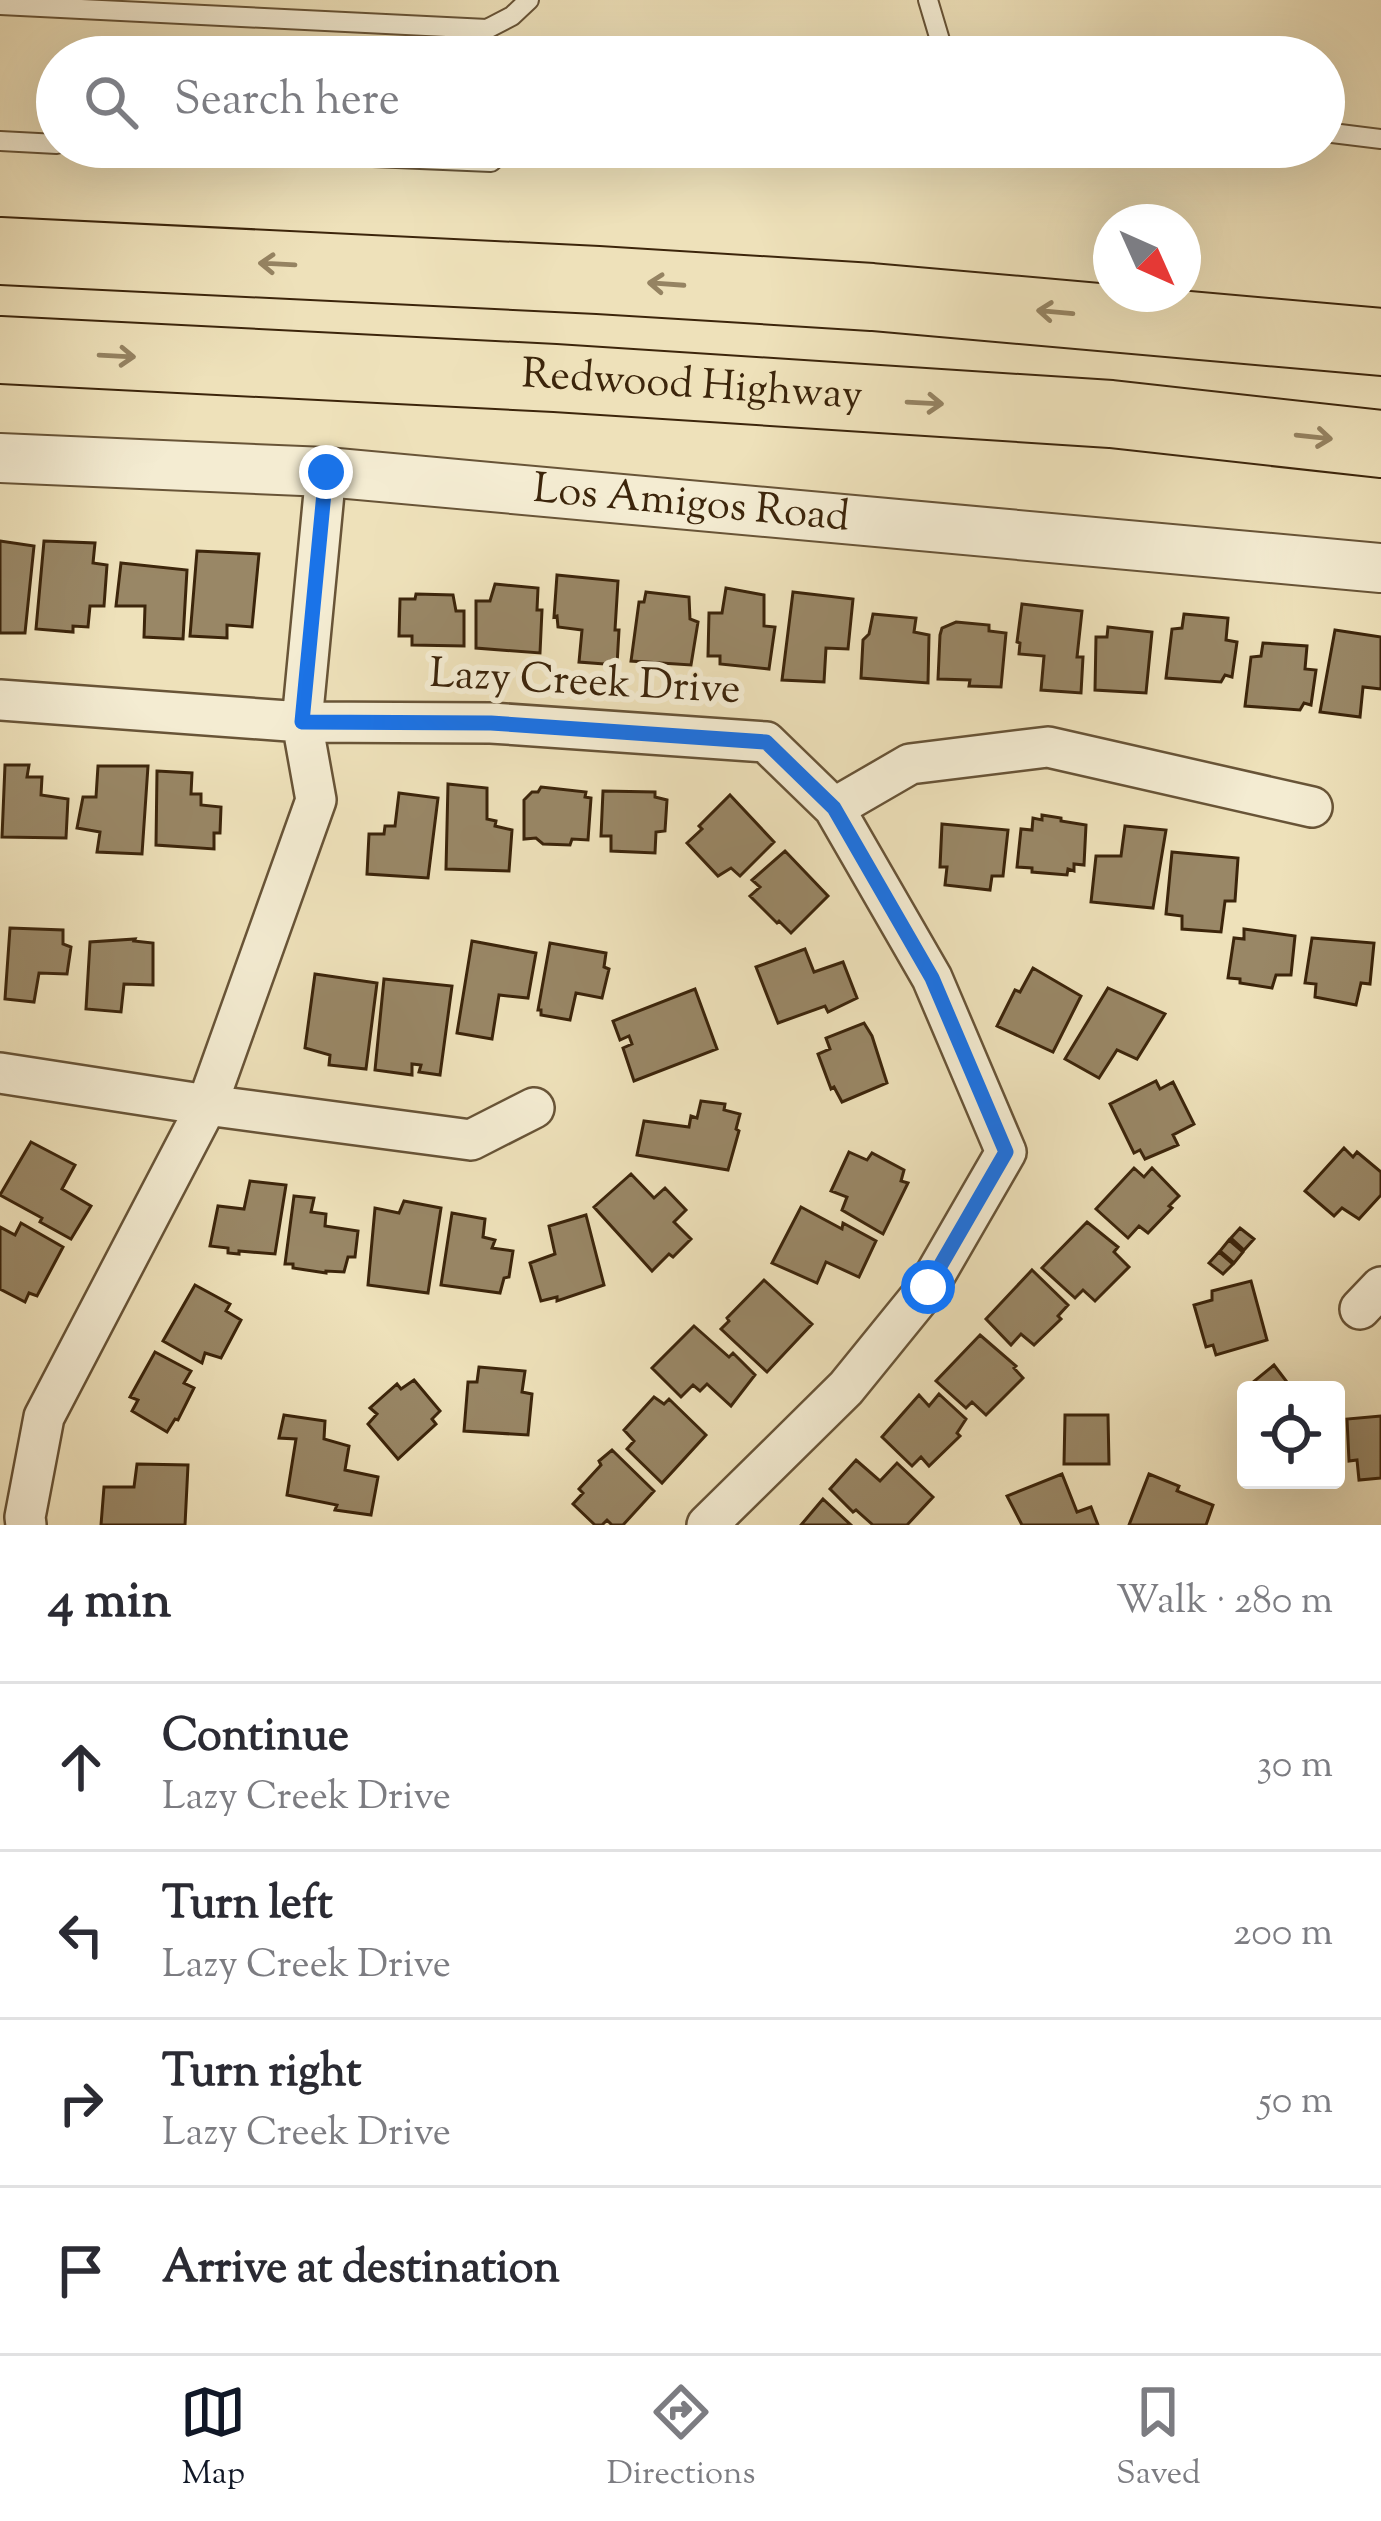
<!DOCTYPE html>
<html lang="en">
<head>
<meta charset="utf-8">
<style>
  :root { --surface:#fff; --page:#f7f7f7; --text:#2b2b33; --muted:#7c7c81; --line:#e1e1e2; --accent:#111827 }
  body { margin:0; font-family:"Sorts Mill Goudy",serif; background:var(--page); color:var(--text) }
  .controls { position:absolute; right:36px; bottom:36px; display:grid; overflow:hidden; border-radius:12px; box-shadow:0 12px 48px #0002 }
  .controls button { width:108px; height:108px; display:grid; place-items:center; padding:0; border:0; border-bottom:3px solid var(--line); background:var(--surface); color:var(--text); font:60px sans-serif }
  .compass { position:absolute; left:1093px; top:204px; width:108px; height:108px; border-radius:50%; background:var(--surface); box-shadow:0 12px 48px #0002; rotate:135deg }
  .stop { position:absolute; width:36px; height:36px; margin:-27px; border:9px solid #1a73e8; border-radius:50%; background:#fff }
  .stop.end { background:#1a73e8; border-color:#fff; box-shadow:0 3px 12px #0008 }
  .list { margin:0; padding:0; list-style:none }
  h2 { display:flex; justify-content:space-between; align-items:center; height:156px; margin:0; padding:0 48px; font-size:51px }
  h2 small { font-size:39px; font-weight:400; color:var(--muted) }
  .list li { display:grid; grid-template-columns:78px 1fr auto; gap:36px; align-items:center; box-sizing:border-box; height:168px; padding:0 48px; border-top:3px solid var(--line) }
  .list b { display:block; font-size:45px; white-space:nowrap }
  .list p { margin:0; font-size:39px; white-space:nowrap; color:var(--muted) }
  .list em { font-size:39px; font-style:normal; color:var(--muted) }
  .icon { flex:none; width:66px; height:66px; fill:none; stroke:currentColor; stroke-width:2; stroke-linecap:round; stroke-linejoin:round }
  .map { position:relative; flex:none; width:1381px; height:1525px; overflow:hidden }
  .search { position:absolute; background:var(--surface); box-shadow:0 12px 48px #0002; left:36px; right:36px; top:36px; height:132px; display:flex; align-items:center; gap:30px; box-sizing:border-box; padding:0 42px; border-radius:66px; color:var(--muted); font-size:45px }
  .sheet { height:828px; background:var(--surface) }
  nav { display:flex; justify-content:space-around; align-items:center; box-sizing:border-box; height:168px; border-top:3px solid var(--line); background:var(--surface); font-size:33px; color:var(--muted) }
  nav a { display:grid; justify-items:center; gap:6px }
  nav .on { color:var(--accent) }
  .map>svg:first-child { display:block }
  .building { fill:#998766; stroke:#3c250b; stroke-width:3 }
  .lines { fill:none; stroke-linecap:round; stroke-linejoin:round }
  .service-casing { stroke:#685437; stroke-width:22 }
  .minor-casing { stroke:#685437; stroke-width:44 }
  .tertiary-casing { stroke:#685437; stroke-width:52 }
  .motorway-casing { stroke:#3c250b; stroke-width:70 }
  .service { stroke:#f4ecd2; stroke-width:18 }
  .minor { stroke:#f4ecd2; stroke-width:39 }
  .tertiary { stroke:#f4ecd2; stroke-width:48 }
  .motorway { stroke:#eee1ba; stroke-width:66 }
  .oneway { stroke:#958362 }
  .route { stroke:#1a73e8; stroke-width:15 }
  .labels { text-anchor:middle; dominant-baseline:central; stroke-width:12; stroke-linejoin:round; paint-order:stroke }
  .street-label { font-size:42px; fill:#3c250b; stroke:#f4ecd2 }
</style>
</head>
<body>
<div class="map">
<svg width="1381" height="1525" viewBox="0 0 1381 1525">
  <rect width="100%" height="100%" fill="#eee1ba"/>
  <filter id="stains"><feTurbulence type="fractalNoise" baseFrequency=".00167" numOctaves="4"/><feColorMatrix values="0 0 0 0 .2 0 0 0 0 .09 0 0 0 0 .02 0 0 0 .5 -.17"/></filter>
  <radialGradient id="worn" r=".72"><stop offset=".6" stop-color="#630" stop-opacity="0"/><stop offset="1" stop-color="#630" stop-opacity=".3"/></radialGradient>
  <path class="building" d="M0 541 34 546 25 633H0Z
    M44 541 95 543 93 563 107 565 104 606H90L88 627 73 626V632L36 629Z
    M197 551 259 554 252 627 227 625V638L190 636Z
    M121 563 187 570 183 639 144 637 145 606H116Z
    M557 575 618 581 615 630H619L617 665 579 662 582 630 558 627 557 616 554 617Z
    M495 584 538 588 537 610H542L540 653 476 648V601H490Z
    M726 588 764 595V626L775 627 769 669 720 664V656H708L709 613H722Z
    M646 592 689 597 690 619 698 622 691 665 631 661 639 602H644Z
    M793 592 853 599 848 649 826 648 824 682 782 680Z
    M416 594 453 595 456 611H464V646L412 645V636H399L400 599H415Z
    M1022 604 1082 611 1077 657H1083L1081 693 1041 690 1044 656 1019 654 1020 643 1017 642Z
    M873 614 916 618 914 632 929 635 928 683 861 678 863 640 869 634Z
    M1184 614 1228 618 1226 640 1237 642 1232 677 1225 675 1221 682 1166 678 1172 629 1182 628Z
    M956 622 989 625V631L1006 633 1001 687 969 686 970 680 938 679 940 635 942 628Z
    M1108 627 1152 632 1146 693 1095 690 1096 637H1107Z
    M1335 630 1381 637V689L1363 687 1360 717 1320 712Z
    M1263 643 1307 646 1305 669 1316 670 1311 705 1304 703 1300 710 1245 706 1251 657 1261 656Z
    M5 765H29L27 777H42L41 795 68 799 66 838 2 837Z
    M98 766H148L142 854 97 852 100 832 77 828 83 797H96Z
    M157 771 192 773 191 794H201V805L221 807 220 833H214V849L156 845Z
    M448 784 487 788V819L496 821 495 826 512 830 509 871 446 869Z
    M541 787 586 792 585 797 591 798 588 840 572 839 570 845 543 844 536 838 524 839V800L532 792H538Z
    M603 791 655 792V797L667 800 665 831 656 832 655 853 611 851V836H601Z
    M399 793 438 798 428 878 367 874 369 834H384L385 826H395Z
    M730 795 774 842 740 876 731 868 718 876 687 843 702 829 699 826Z
    M1042 815 1061 818V821L1086 825 1084 865 1074 864V871L1068 869 1067 875 1032 872V868L1017 867 1021 829 1032 830 1033 818 1042 820Z
    M942 824 1008 830 1003 876H992L990 890 945 885 947 867H940Z
    M1125 826 1166 830 1153 908 1091 902 1096 856H1121Z
    M785 851 828 896 791 933 779 921 777 923 750 896 760 887 752 880Z
    M1172 852 1238 858 1235 901H1225L1221 932 1182 929V916L1166 914Z
    M10 928 63 930V944L71 947 67 974 39 973 34 1002 5 999Z
    M1244 929 1295 936 1291 975H1276L1272 988 1240 983V979L1228 978 1234 938 1244 939Z
    M1312 938 1374 943 1370 984 1361 983 1356 1005 1315 997 1316 984 1305 983Z
    M135 939 134 941 153 943V985L124 984 121 1012 86 1009 90 942Z
    M472 941 536 953 528 998 499 995 492 1039 457 1033Z
    M550 943 606 953 604 967 609 969 602 998 576 993 570 1020 541 1015V1010H538Z
    M805 949 814 972 843 962 857 998 828 1012 825 1006 778 1023 756 967Z
    M1033 968 1081 996 1053 1052 997 1026 1015 990 1020 992Z
    M315 974 377 983 366 1069 329 1065 330 1055 305 1048Z
    M384 979 452 986 440 1075 419 1072 421 1065 412 1064V1075L375 1070Z
    M1108 988 1165 1014 1137 1059 1117 1050 1099 1078 1065 1059Z
    M695 989 717 1049 634 1081 623 1048 632 1044 629 1036 620 1040 613 1021Z
    M864 1023 872 1036 887 1083 842 1102 834 1087 831 1089 818 1054 830 1049 826 1038Z
    M1156 1081 1160 1089 1173 1082 1194 1124 1173 1135 1178 1145 1145 1159 1140 1150 1134 1153 1110 1104Z
    M701 1101 725 1104 724 1110 740 1114 736 1129 739 1131 728 1170 637 1155 644 1121 689 1127 691 1116 697 1118Z
    M31 1142 75 1165 62 1189 91 1206 71 1239 40 1222 42 1218 0 1195Z
    M1344 1148 1353 1157 1357 1152 1381 1172V1195L1359 1219 1342 1208 1334 1216 1305 1191Z
    M849 1152 867 1160 872 1153 904 1170 901 1181 908 1183 883 1234 842 1210 847 1197 831 1191Z
    M1134 1168 1144 1177 1152 1168 1179 1196 1169 1206 1172 1208 1148 1233 1139 1226 1128 1238 1096 1209Z
    M631 1174 654 1198 665 1188 686 1210 674 1222 691 1239 673 1257 669 1254 652 1271 594 1207Z
    M250 1181 286 1185 275 1254 239 1251V1254L228 1253V1248L210 1246 218 1206 244 1209Z
    M294 1196 314 1198 311 1212 326 1214 325 1226 358 1231 355 1257H348L344 1272 326 1271V1273L293 1268V1264H285Z
    M404 1201 441 1208 428 1293 368 1285 375 1208 399 1213Z
    M801 1207 842 1229 843 1223 876 1241 859 1277 826 1262 817 1283 772 1263Z
    M452 1213 485 1219 483 1237 495 1240 492 1248 513 1251 509 1277 504 1278 500 1293 441 1285Z
    M586 1215 604 1285 557 1301V1297L541 1301 530 1263 555 1254 549 1226Z
    M1087 1222 1118 1247 1114 1252 1129 1267 1095 1301 1083 1290 1075 1298 1042 1268Z
    M21 1223 63 1247 37 1296 29 1293 25 1302 0 1289V1227L15 1235Z
    M1240 1228 1254 1239 1244 1250 1231 1238Z
    M1229 1240 1243 1252 1234 1263 1220 1251Z
    M1219 1252 1233 1264 1223 1274 1209 1263Z
    M1032 1270 1068 1305 1058 1316 1061 1319 1034 1345 1021 1334 1011 1345 986 1319Z
    M764 1280 812 1324 767 1372 721 1329 729 1321 727 1318Z
    M1251 1281 1267 1340 1216 1355 1213 1345 1206 1347 1194 1305 1212 1300V1291Z
    M195 1285 230 1304 226 1311 241 1320 221 1358 205 1353 202 1363 163 1341Z
    M694 1326 729 1357 733 1353 755 1375 731 1406 707 1384 700 1391 693 1385 681 1397 652 1368Z
    M980 1335 1016 1366 1014 1368 1023 1378 986 1415 972 1402 966 1408 936 1381Z
    M155 1352 191 1371 184 1383 194 1388 178 1420 175 1419 167 1432 132 1411 138 1400 130 1397Z
    M1274 1365 1293 1390H1246V1398L1241 1392Z
    M479 1367 525 1371 522 1392 532 1394 528 1435 464 1431 468 1382H477Z
    M414 1380 440 1411 432 1419 436 1424 398 1459 368 1424 377 1414 370 1408 397 1384 401 1389Z
    M939 1394 966 1419 957 1433 960 1436 929 1466 921 1457 912 1466 882 1437 919 1395 929 1406Z
    M654 1397 664 1404 669 1399 706 1435 662 1483 627 1449 634 1441 624 1430Z
    M284 1415 325 1421 324 1439 349 1446 345 1470 378 1477 371 1515 335 1510 337 1505 287 1495 296 1439 279 1438Z
    M1065 1415H1108L1109 1464H1064Z
    M1381 1416V1478L1359 1480 1357 1460 1349 1461 1347 1419Z
    M612 1450 654 1491 623 1525H612L607 1520 602 1525H595L573 1504 583 1493 579 1489 601 1465 599 1461Z
    M856 1460 880 1481 897 1463 933 1497 907 1525H873L856 1510 853 1512 830 1489Z
    M137 1464 188 1465 185 1525H101L104 1487H134Z
    M1062 1474 1077 1512 1091 1507 1098 1525H1022L1007 1496Z
    M1149 1474 1179 1486 1177 1491 1213 1505 1206 1525H1129Z
    M823 1499 851 1525H801Z"/>
  <g class="lines">
    <g class="service-casing">
      <path id="service" d="M928 0 945 57
        M0 5 487 29 512 16 529 0
        M453 28 493 57
        M1324 132 1381 139
        M0 141 57 144
        M133 147 491 162 508 147"/>
    </g>
    <g class="minor-casing">
      <path id="minor" d="M0 700 302 722 326 472
        M834 808 910 764 1048 747 1312 807
        M0 1073 207 1105 471 1140 534 1108
        M1360 1309 1381 1287
        M26 1525 25 1517 44 1417 207 1105 316 800 302 722 491 723 766 742 834 808 932 978 1006 1152 928 1287 846 1388 707 1525"/>
    </g>
    <g class="tertiary-casing">
      <g id="tertiary">
        <path id="s1" d="M0 458 326 472 1381 568"/>
      </g>
    </g>
    <g class="motorway-casing">
      <g id="motorway">
        <path d="M0 251 598 280 872 297 1381 342"/>
        <path id="s2" d="M0 350 555 378 1111 414 1381 444"/>
      </g>
    </g>
    <use href="#service" class="service"/>
    <use href="#minor" class="minor"/>
    <use href="#tertiary" class="tertiary"/>
    <use href="#motorway" class="motorway"/>
  </g>
  <defs><path id="oneway-shaft" d="M-6 0H5M1.5-3L5.5 0L1.5 3" fill="none" stroke-width="1.6" stroke-linecap="round" stroke-linejoin="round" transform="scale(3)"/></defs>
  <g class="oneway">
    <use href="#oneway-shaft" transform="translate(277 264) rotate(-177)"/>
    <use href="#oneway-shaft" transform="translate(666 284) rotate(-176)"/>
    <use href="#oneway-shaft" transform="translate(1055 312) rotate(-175)"/>
    <use href="#oneway-shaft" transform="translate(117 356) rotate(3)"/>
    <use href="#oneway-shaft" transform="translate(925 403) rotate(3)"/>
    <use href="#oneway-shaft" transform="translate(1314 437) rotate(6)"/>
  </g>
  <g class="lines">
    <path class="route" d="M326 472 302 722 491 723 766 742 834 808 932 978 1006 1152 928 1287"/>
  </g>
  <g class="labels">
    <g class="street-label">
      <text stroke="none"><textPath href="#s2" startOffset="693">Redwood Highway</textPath></text>
      <text stroke="none"><textPath href="#s1" startOffset="693">Los Amigos Road</textPath></text>
      <text transform="translate(585 684) rotate(3)">Lazy Creek Drive</text>
    </g>
  </g>
  <rect width="100%" height="100%" filter="url(#stains)"/>
  <rect width="100%" height="100%" fill="url(#worn)"/>
</svg>
<div class="controls">
<button><svg class="icon" aria-label="locate" viewBox="0 0 24 24"><circle cx="12" cy="12" r="6"/><path d="M12 2v4M12 18v4M2 12h4M18 12h4"/></svg></button>
</div>
<svg class="compass" viewBox="-18 -18 36 36"><path d="M0-13l5 13h-10z" fill="#e53935"/><path d="M0 13l5-13h-10z" fill="#7c7c81"/></svg>
<div class="stop" style="left:928px;top:1287px"></div>
<div class="stop end" style="left:326px;top:472px"></div>
<div class="search"><svg class="icon" aria-label="search" viewBox="0 0 24 24"><circle cx="10" cy="10" r="6"/><path d="M15 15l6 6"/></svg>Search here</div>
</div>
<section class="sheet">
<h2>4 min<small>Walk · 280 m</small></h2>
<ul class="list">
<li><svg class="icon" aria-label="ahead" viewBox="0 0 24 24"><path d="M12 20V5M6 11l6-6 6 6"/></svg><div><b>Continue</b><p>Lazy Creek Drive</p></div><em>30 m</em></li>
<li><svg class="icon" aria-label="left" viewBox="0 0 24 24"><path d="M17 20v-9H6M10 6l-5 5 5 5"/></svg><div><b>Turn left</b><p>Lazy Creek Drive</p></div><em>200 m</em></li>
<li><svg class="icon" aria-label="right" viewBox="0 0 24 24"><path d="M7 20v-9h11M14 6l5 5-5 5"/></svg><div><b>Turn right</b><p>Lazy Creek Drive</p></div><em>50 m</em></li>
<li><svg class="icon" aria-label="arrive" viewBox="0 0 24 24"><path d="M6 21V4h12l-3 4 3 4H6"/></svg><div><b>Arrive at destination</b></div></li>
</ul>
</section>
<nav>
<a class="on"><svg class="icon" aria-label="map" viewBox="0 0 24 24"><path d="M3 6l6-2 6 2 6-2v14l-6 2-6-2-6 2zM9 4v14M15 6v14"/></svg>Map</a>
<a><svg class="icon" aria-label="directions" viewBox="0 0 24 24"><path d="M12 3l9 9-9 9-9-9zM9 14v-3h6M13 9l2 2-2 2"/></svg>Directions</a>
<a><svg class="icon" aria-label="saved" viewBox="0 0 24 24"><path d="M7 4h10v16l-5-4-5 4z"/></svg>Saved</a>
</nav>
</body>
</html>
